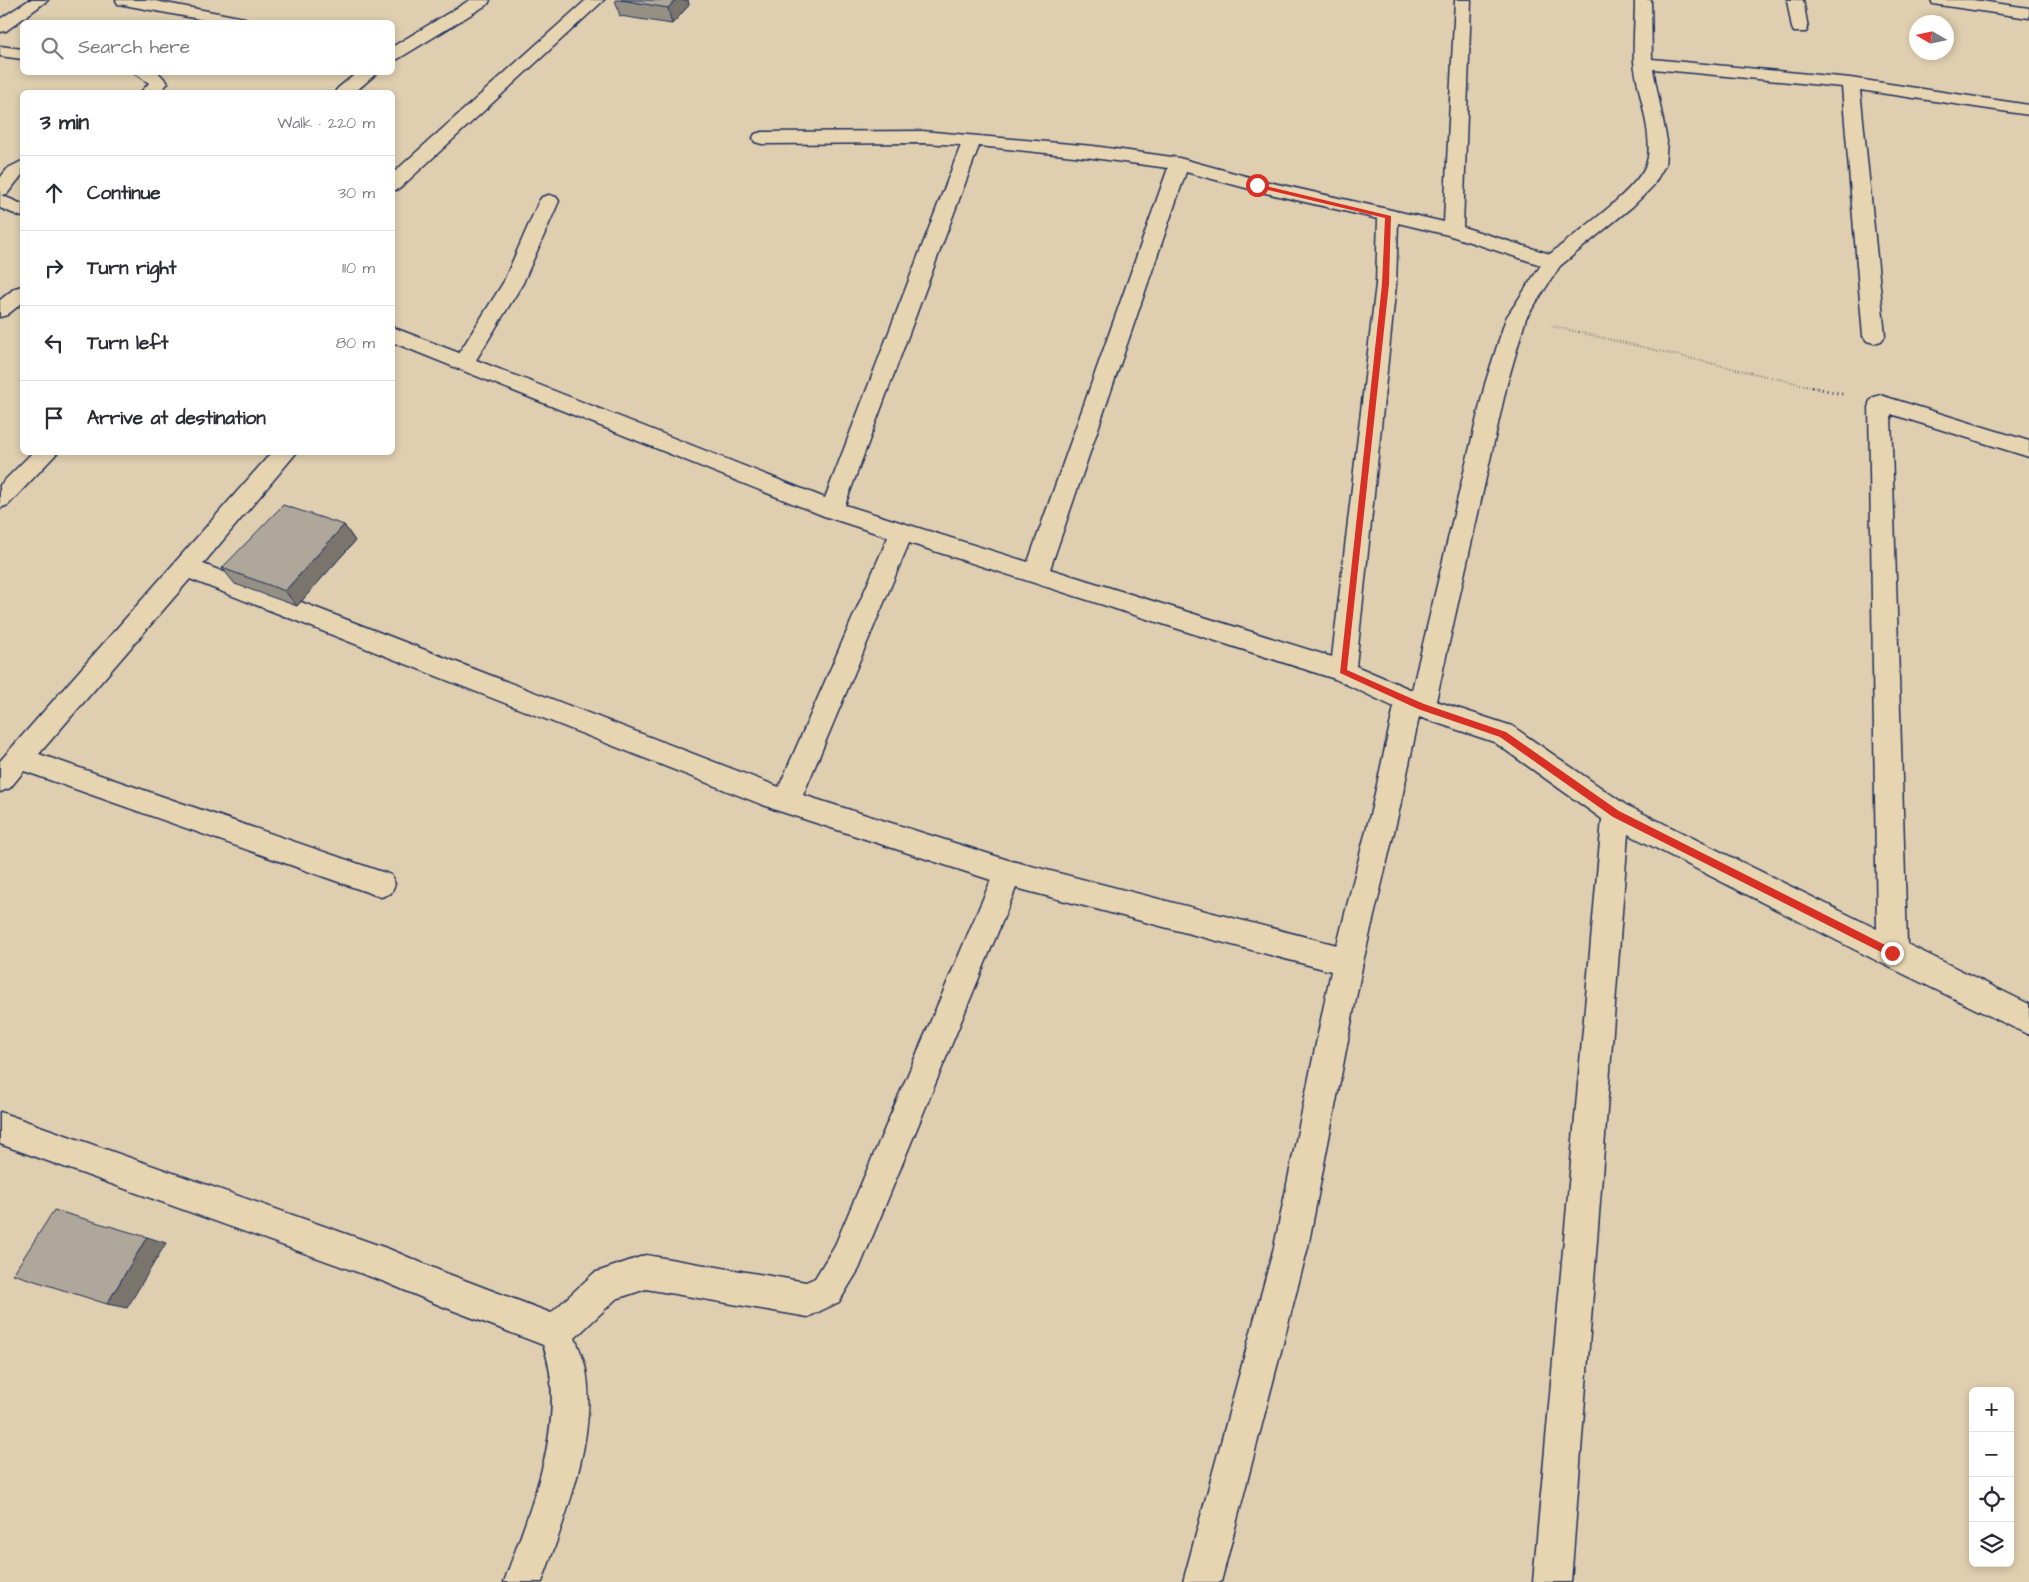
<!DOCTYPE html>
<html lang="en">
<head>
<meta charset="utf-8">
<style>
  :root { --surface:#fff; --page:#f2f2f3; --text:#2b2b33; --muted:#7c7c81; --line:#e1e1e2 }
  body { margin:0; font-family:"Architects Daughter",sans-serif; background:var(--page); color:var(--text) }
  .controls { position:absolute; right:15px; bottom:15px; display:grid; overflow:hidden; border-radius:8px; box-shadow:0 2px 8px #0003 }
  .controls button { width:45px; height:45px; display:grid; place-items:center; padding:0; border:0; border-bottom:1px solid var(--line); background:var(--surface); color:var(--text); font:25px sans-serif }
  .compass { position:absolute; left:1909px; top:15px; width:45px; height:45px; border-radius:50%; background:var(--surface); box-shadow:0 2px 8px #0003; rotate:279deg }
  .stop { position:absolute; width:15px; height:15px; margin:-11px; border:4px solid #d93025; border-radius:50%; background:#fff }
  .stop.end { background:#d93025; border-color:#fff; box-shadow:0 1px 5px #0008 }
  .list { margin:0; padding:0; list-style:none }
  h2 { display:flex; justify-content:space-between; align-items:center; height:65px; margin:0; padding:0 20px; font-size:21px }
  h2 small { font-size:16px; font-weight:400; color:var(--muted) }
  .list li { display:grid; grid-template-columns:32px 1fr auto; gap:15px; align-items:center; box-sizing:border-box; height:75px; padding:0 20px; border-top:1px solid var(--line) }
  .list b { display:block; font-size:19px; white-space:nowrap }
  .list em { font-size:16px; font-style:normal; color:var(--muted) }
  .icon { flex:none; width:28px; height:28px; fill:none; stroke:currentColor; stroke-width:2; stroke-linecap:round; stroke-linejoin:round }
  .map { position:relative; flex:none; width:2029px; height:1582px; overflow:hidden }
  .search { position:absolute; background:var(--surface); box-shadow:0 2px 8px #0003; left:20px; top:20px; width:375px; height:55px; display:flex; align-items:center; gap:12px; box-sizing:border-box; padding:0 18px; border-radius:8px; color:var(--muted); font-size:19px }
  .panel { position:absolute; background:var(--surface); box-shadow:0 2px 8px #0003; left:20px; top:90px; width:375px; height:365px; border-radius:8px }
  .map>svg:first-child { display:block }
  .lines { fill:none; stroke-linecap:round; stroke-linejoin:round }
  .street-casing { stroke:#1b2f5e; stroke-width:3 }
  .path-far1 { stroke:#1b2f5e; stroke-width:2; stroke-dasharray:0.5 2.5; stroke-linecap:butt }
  .path { stroke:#1b2f5e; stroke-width:3; stroke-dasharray:1 4; stroke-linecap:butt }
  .street { fill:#e7d5b2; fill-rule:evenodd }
  .wall { fill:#969084; stroke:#1b2f5e }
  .shaded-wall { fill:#7a756c; stroke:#1b2f5e }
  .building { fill:#aea79a; stroke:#1b2f5e }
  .route { fill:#d93025 }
</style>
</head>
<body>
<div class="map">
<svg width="2029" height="1582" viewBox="0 0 2029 1582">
  <rect width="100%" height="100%" fill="#dfceaf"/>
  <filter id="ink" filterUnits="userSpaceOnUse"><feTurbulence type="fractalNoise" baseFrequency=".02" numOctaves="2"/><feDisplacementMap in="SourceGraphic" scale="10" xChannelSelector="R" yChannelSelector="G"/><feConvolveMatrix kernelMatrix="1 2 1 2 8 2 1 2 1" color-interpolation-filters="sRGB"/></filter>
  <g filter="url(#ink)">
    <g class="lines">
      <g class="street-casing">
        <path id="street" d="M29 0H48L6 31 0 32V19Z
          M116 0H150L239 17 245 18 247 22H215L124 5 118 4Z
          M470 0H490L488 4 398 59 392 60V47Z
          M586 0H604L399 189 392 191V174Z
          M1455 0H1471L1463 227 1550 254C1575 234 1632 194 1645 167 1657 142 1636 89 1634 61 1633 41 1635 20 1635 0H1651L1652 59 1850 78 2029 105V115L1860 90 1885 336 1881 341 1874 343 1867 341 1863 336 1842 87 1653 69 1667 141 1665 165 1653 186 1633 206 1560 266 1526 318 1507 384 1436 701 1512 726 1626 805 1877 929 1869 403 1872 398 1880 395 2029 441V457L1891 414 1907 944 2029 1004V1035L1881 963 1628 834 1571 1582H1533L1602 819 1494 742 1419 717 1400 807 1363 962 1308 1247 1221 1582H1183L1274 1247 1331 971 1016 888 859 1269 839 1302 808 1317 646 1289 616 1299 575 1338C579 1348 584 1359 586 1370 598 1437 564 1520 542 1582H504C529 1512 570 1419 543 1345L439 1305 385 1282 0 1144V1112L389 1249 443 1272 551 1313 594 1273 646 1255 806 1282 815 1278 835 1245 991 880 776 810 190 579 39 754 391 875 395 884 391 893 381 897 24 771 10 788 0 792V761L272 452H297L203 564 779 787 888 537 824 516 392 342V327L459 353 503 283 539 201 542 197 549 195 556 197 559 201 523 283 476 360 825 498 961 145 922 143 762 144 755 142 753 138 755 134 762 132 922 131 1093 146 1179 158 1260 180 1444 222ZM979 146 1093 158 1168 168 1028 562 845 505ZM1186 172 1257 191 1378 219 1376 284 1332 657 1050 569ZM1398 223 1448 235 1541 265 1506 318 1485 384 1412 690 1356 666 1396 284ZM909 543 1335 679 1394 707 1372 807 1337 945 1008 860 803 795Z
          M1787 0H1803L1808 28 1806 32H1794L1792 28Z
          M1931 0H1973L2029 8V18L1939 5 1933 4Z
          M0 46 22 49V59L0 56Z
          M134 72H158L168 83 160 92H141L149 83Z
          M358 72H378L355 92H335L338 88Z
          M22 161V175L7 194 1 195 22 204V217L0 208V178L8 168Z
          M22 286V303L7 315 0 317V300L15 288Z
          M33 452H58L8 505 0 508V485Z"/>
      </g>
      <path class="path-far1" d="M1552 326 1817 388"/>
      <path class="path" d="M1812 387 1846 395"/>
      <use href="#street" class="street"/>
    </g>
    <path class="wall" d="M615 0H688L689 5 672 24 620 16Z
      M344 525 355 541 297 606 235 584 222 568Z"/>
    <path class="shaded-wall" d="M675 0H688L689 5 672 24 668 8Z
      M344 525 355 541 297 606 285 591Z
      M147 1237 166 1243 127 1308 107 1304Z"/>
    <path class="building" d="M621 0H675L668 8Z
      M283 505 344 525 285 591 222 568Z
      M54 1210 147 1237 107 1304 13 1274Z"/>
  </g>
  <path class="route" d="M1257 184 1391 216 1389 284 1347 670 1424 704 1506 732 1619 811 1895 950V956H1889L1613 817 1500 737 1418 709 1340 673 1382 284 1385 218 1255 187Z"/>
</svg>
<div class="controls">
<button>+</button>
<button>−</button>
<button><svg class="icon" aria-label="locate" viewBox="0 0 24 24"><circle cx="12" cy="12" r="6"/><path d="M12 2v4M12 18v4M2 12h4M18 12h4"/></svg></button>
<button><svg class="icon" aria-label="layers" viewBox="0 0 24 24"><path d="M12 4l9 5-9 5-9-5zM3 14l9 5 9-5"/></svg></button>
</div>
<svg class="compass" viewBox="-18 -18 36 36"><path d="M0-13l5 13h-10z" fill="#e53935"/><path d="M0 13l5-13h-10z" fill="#7c7c81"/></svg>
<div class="stop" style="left:1257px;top:185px"></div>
<div class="stop end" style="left:1892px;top:953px"></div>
<div class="search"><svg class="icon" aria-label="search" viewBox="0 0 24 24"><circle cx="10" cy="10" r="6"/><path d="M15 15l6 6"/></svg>Search here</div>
<section class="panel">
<h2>3 min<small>Walk · 220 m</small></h2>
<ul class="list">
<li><svg class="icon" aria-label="ahead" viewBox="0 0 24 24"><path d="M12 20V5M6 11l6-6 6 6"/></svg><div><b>Continue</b></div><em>30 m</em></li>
<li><svg class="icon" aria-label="right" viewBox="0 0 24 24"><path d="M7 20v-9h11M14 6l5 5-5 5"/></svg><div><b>Turn right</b></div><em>110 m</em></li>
<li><svg class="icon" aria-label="left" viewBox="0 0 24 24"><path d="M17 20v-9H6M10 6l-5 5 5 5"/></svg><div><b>Turn left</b></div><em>80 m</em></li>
<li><svg class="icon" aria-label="arrive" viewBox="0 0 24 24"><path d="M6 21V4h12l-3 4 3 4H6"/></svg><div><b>Arrive at destination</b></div></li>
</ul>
</section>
</div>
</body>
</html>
